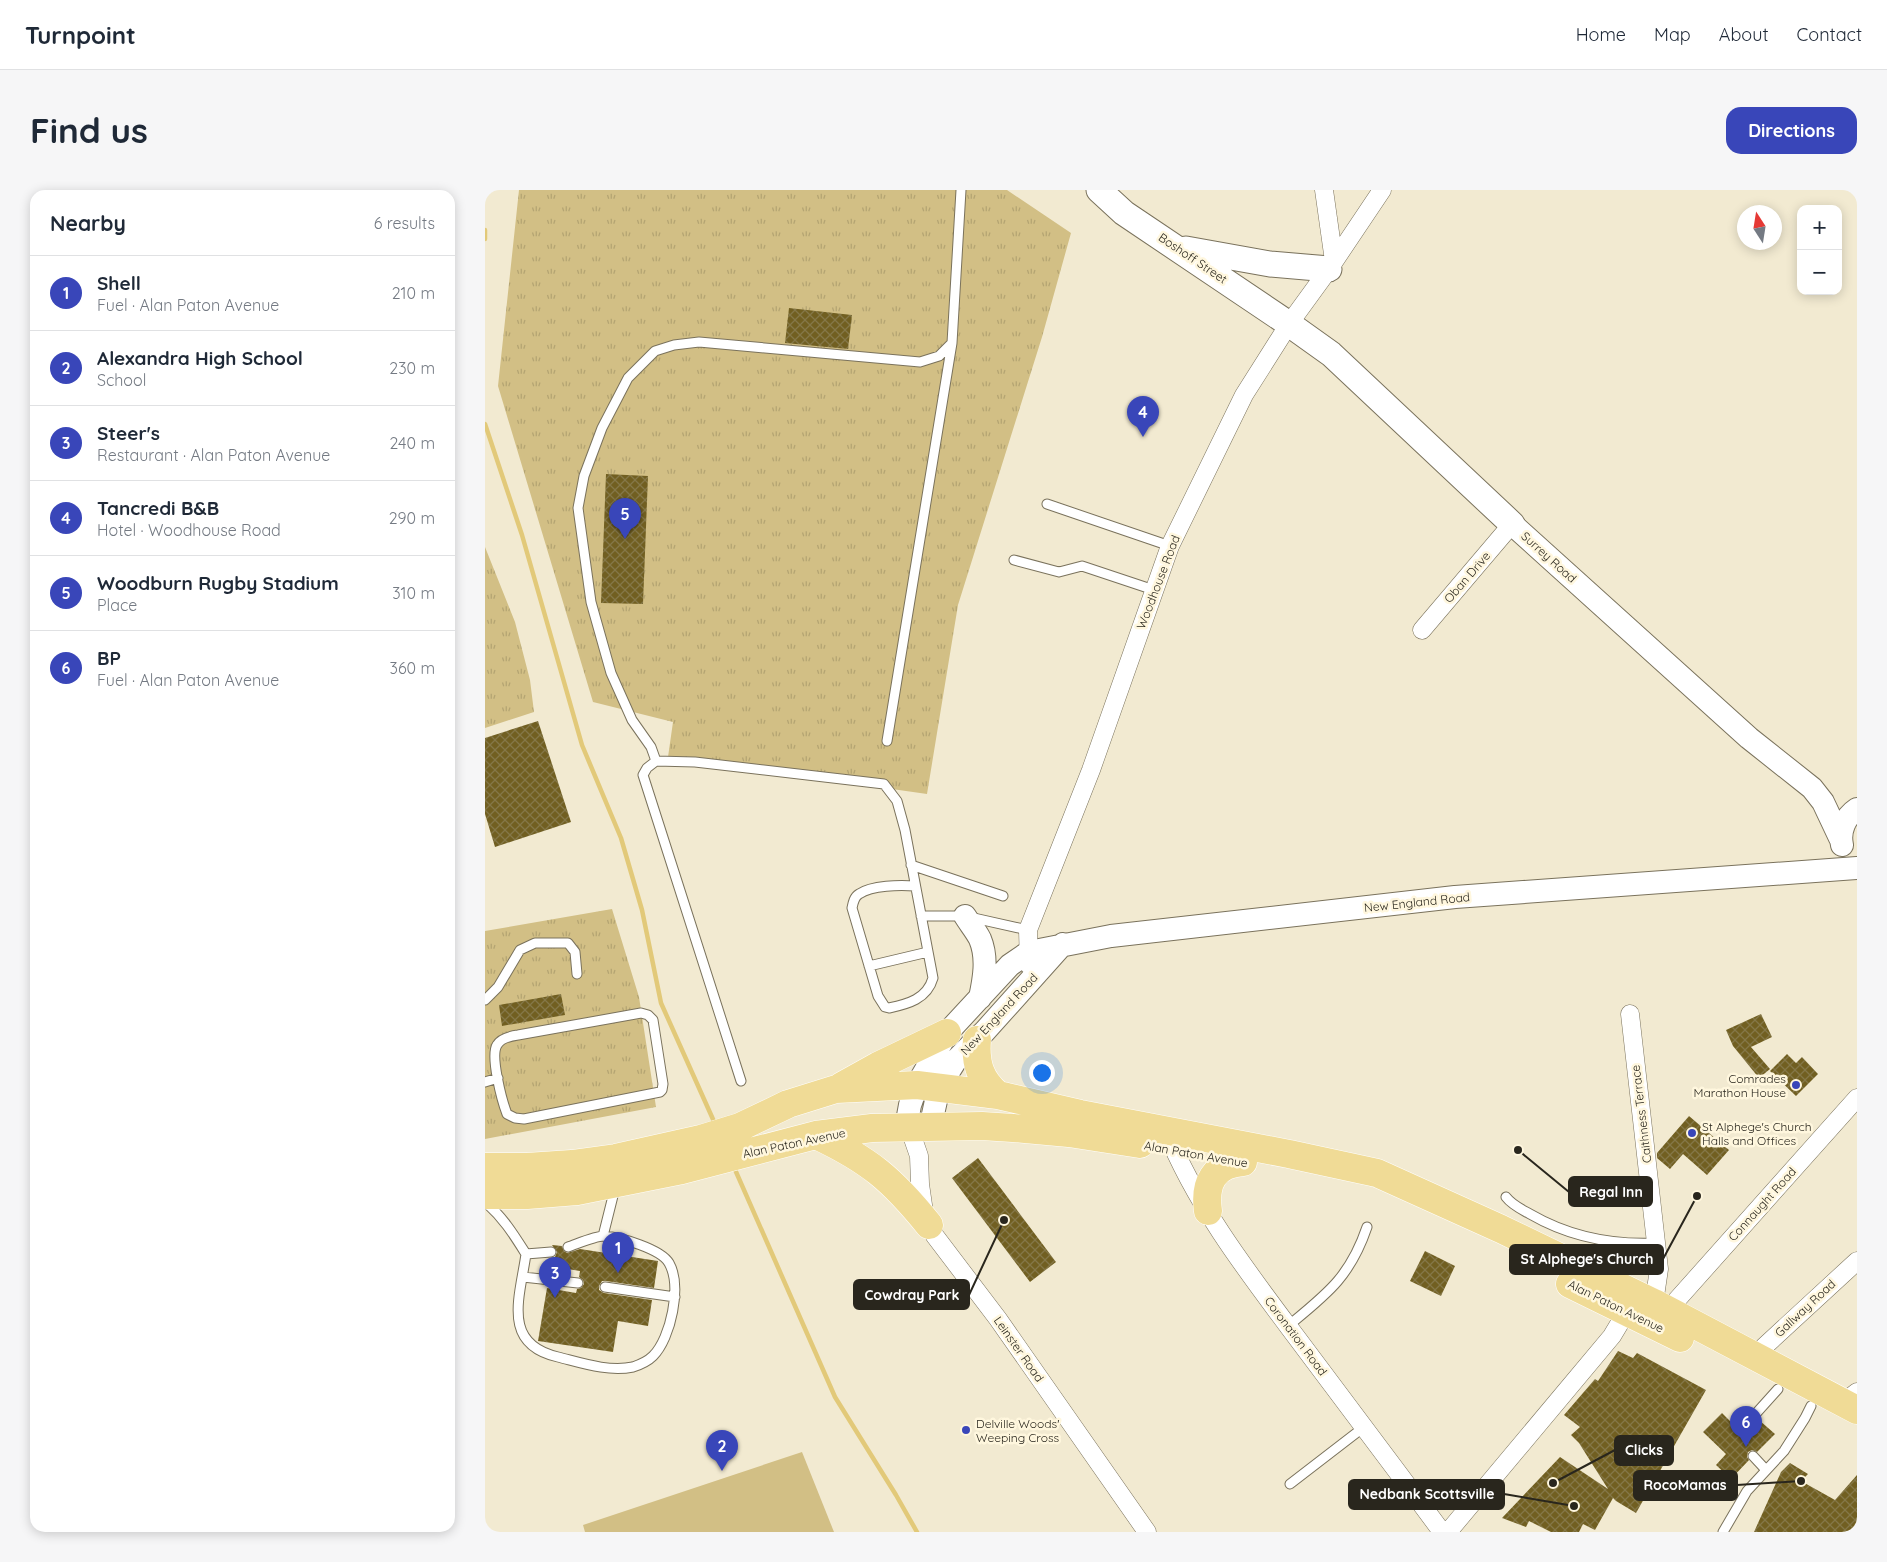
<!DOCTYPE html>
<html lang="en">
<head>
<meta charset="utf-8">
<style>
  :root { --surface:#fff; --page:#f6f6f7; --text:#1f2937; --muted:#747a83; --line:#e0e1e3; --accent:#3946b9 }
  body { margin:0; font-family:Quicksand,sans-serif; background:var(--page); color:var(--text) }
  .controls { position:absolute; right:15px; top:15px; display:grid; overflow:hidden; border-radius:10px; box-shadow:0 2px 12px #0003 }
  .controls button { width:45px; height:45px; display:grid; place-items:center; padding:0; border:0; border-bottom:1px solid var(--line); background:var(--surface); color:var(--text); font:25px sans-serif }
  .compass { position:absolute; left:1252px; top:15px; width:45px; height:45px; border-radius:50%; background:var(--surface); box-shadow:0 2px 12px #0003; rotate:348deg }
  .you { position:absolute; left:556px; top:882px; width:18px; height:18px; margin:-12px; border:4px solid #fff; border-radius:50%; background:#1a73e8; box-shadow:0 0 0 8px #1a73e833 }
  .badge { display:grid; place-items:center; width:32px; height:32px; border-radius:50%; background:var(--accent); color:#fff; font-size:16px; font-weight:700 }
  .pin { position:absolute; translate:-50% -41px; filter:drop-shadow(0 1px 2px #0008) }
  .pin::after { content:''; position:absolute; top:26px; width:18px; height:15px; background:inherit; clip-path:polygon(0 0,100% 0,50% 100%) }
  .list { margin:0; padding:0; list-style:none }
  h2 { display:flex; justify-content:space-between; align-items:center; height:65px; margin:0; padding:0 20px; font-size:21px }
  h2 small { font-size:16px; font-weight:400; color:var(--muted) }
  .list li { display:grid; grid-template-columns:32px 1fr auto; gap:15px; align-items:center; box-sizing:border-box; height:75px; padding:0 20px; border-top:1px solid var(--line) }
  .list b { display:block; font-size:19px; white-space:nowrap }
  .list p { margin:0; font-size:16px; white-space:nowrap; color:var(--muted) }
  .list em { font-size:16px; font-style:normal; color:var(--muted) }
  .map { position:relative; flex:none; width:1372px; height:1342px; overflow:hidden; border-radius:15px }
  header { display:flex; align-items:center; gap:30px; box-sizing:border-box; height:70px; padding:0 25px; background:var(--surface); border-bottom:1px solid var(--line) }
  header strong { font-size:24px }
  nav { display:flex; gap:28px; margin-inline-start:auto; font-size:18px }
  .intro { display:flex; align-items:center; justify-content:space-between; box-sizing:border-box; height:120px; padding:0 30px }
  h1 { margin:0; font-size:35px }
  .button { padding:12px 22px; border-radius:15px; background:var(--accent); color:#fff; font-size:18px; font-weight:700 }
  main { display:flex; gap:30px; padding:0 30px }
  aside { flex:1; background:var(--surface); border-radius:15px; box-shadow:0 2px 12px #0003 }
  .map>svg:first-child { display:block }
  .green { fill:#d2bf85 }
  .park { fill:url(#park-tufts) }
  .lines { fill:none; stroke-linecap:round; stroke-linejoin:round }
  .stream { stroke:#e2c979; stroke-width:4.5 }
  .building { fill:url(#building-cross-hatch) }
  .service-casing { stroke:#7a725c; stroke-width:11 }
  .minor-casing { stroke:#7a725c; stroke-width:19 }
  .tertiary-casing { stroke:#7a725c; stroke-width:24 }
  .secondary-casing { stroke:#7a725c; stroke-width:27 }
  .primary-casing { stroke:#fff; stroke-width:29 }
  .service { stroke:#fff; stroke-width:9 }
  .minor { stroke:#fff; stroke-width:18 }
  .tertiary { stroke:#fff; stroke-width:22 }
  .secondary { stroke:#fff; stroke-width:25 }
  .primary { stroke:#f0db96; stroke-width:28 }
  .poi-dot { fill:#3946b9; stroke:#fff7de; stroke-width:2 }
  .labels { text-anchor:middle; dominant-baseline:central; stroke-width:5; stroke-linejoin:round; paint-order:stroke }
  .street-label { font-size:12px; fill:#29261d; stroke:#fff7de }
  .poi-label { font-size:12px; fill:#29261d; stroke:#fff7de; text-anchor:start }
  .leader { fill:none; stroke:#29261d; stroke-width:2 }
  .callout-dot { fill:#29261d; stroke:#fff7de; stroke-width:2 }
  .callout { fill:#29261d; stroke:#29261d; stroke-width:2 }
  .callout-label { font-size:14px; text-anchor:middle; font-weight:bold; fill:#fff }
</style>
</head>
<body>
<header>
<strong>Turnpoint</strong>
<nav><a>Home</a><a>Map</a><a>About</a><a>Contact</a></nav>
</header>
<div class="intro"><h1>Find us</h1><a class="button">Directions</a></div>
<main>
<aside>
<h2>Nearby<small>6 results</small></h2>
<ul class="list">
<li><span class="badge">1</span><div><b>Shell</b><p>Fuel · Alan Paton Avenue</p></div><em>210 m</em></li>
<li><span class="badge">2</span><div><b>Alexandra High School</b><p>School</p></div><em>230 m</em></li>
<li><span class="badge">3</span><div><b>Steer's</b><p>Restaurant · Alan Paton Avenue</p></div><em>240 m</em></li>
<li><span class="badge">4</span><div><b>Tancredi B&amp;B</b><p>Hotel · Woodhouse Road</p></div><em>290 m</em></li>
<li><span class="badge">5</span><div><b>Woodburn Rugby Stadium</b><p>Place</p></div><em>310 m</em></li>
<li><span class="badge">6</span><div><b>BP</b><p>Fuel · Alan Paton Avenue</p></div><em>360 m</em></li>
</ul>
</aside>
<div class="map">
<svg width="1372" height="1342" viewBox="0 0 1372 1342">
  <defs>
    <pattern id="park-tufts" width="24" height="20" patternUnits="userSpaceOnUse" patternTransform="scale(1.25)"><rect width="24" height="20" fill="#d2bf85"/><path d="M3 7l-1-3M5 7V3M7 7l1-3M15 17l-1-3M17 17v-4M19 17l1-3" fill="none" stroke="#b4a472"/></pattern>
    <pattern id="building-cross-hatch" width="8" height="8" patternUnits="userSpaceOnUse" patternTransform="scale(1.25)"><rect width="8" height="8" fill="#715f21"/><path d="M0 0l8 8M0 8l8-8" fill="none" stroke="#847748"/></pattern>
  </defs>
  <rect width="100%" height="100%" fill="#f2ead1"/>
  <path class="green" d="M317 1262 349 1342H100L98 1335Z"/>
  <path class="park" d="M34 0H522L586 43 557 147 473 415 442 604 183 567 188 532 108 512 13 196Z
    M0 357 30 432 45 490 49 522 0 538Z
    M127 719 154 807 171 917 0 949V741Z"/>
  <g class="lines">
    <path class="stream" d="M0 40V49
      M0 234 37 345 97 555 136 648 157 720 176 813 231 936
      M248 975 350 1207 411 1305 432 1342"/>
  </g>
  <path class="building" d="M304 118 367 125 363 159 300 153Z
    M121 284 163 286 158 414 116 413Z
    M53 531 86 632 10 657 0 624V548Z
    M76 804 80 825 17 836 14 815Z
    M1276 824 1287 847 1266 857 1285 879 1274 888 1248 856 1241 840Z
    M1302 864 1311 873 1317 867 1333 884 1311 906 1285 881Z
    M1204 926 1244 960 1222 985 1198 964 1185 979 1172 968V963Z
    M493 968 571 1072 545 1092 467 988Z
    M67 1055 77 1056 79 1061 82 1063 95 1059 173 1071 169 1098 121 1091H117L114 1096V1100L119 1103 167 1110 163 1136 133 1131 128 1162 53 1151 62 1098 91 1103 92 1099 96 1098 99 1094 98 1090 94 1087 95 1081 64 1076 65 1068 70 1067 72 1062Z
    M940 1061 970 1076 956 1106 925 1091Z
    M1133 1161 1148 1168 1152 1163 1221 1200 1151 1323 1131 1311 1128 1308 1110 1340 1098 1334 1094 1342H1066L1044 1331 1041 1337 1017 1328 1075 1267 1123 1299 1094 1253 1086 1245 1095 1237 1079 1225 1110 1189 1113 1191Z
    M1237 1223 1251 1237 1252 1235 1251 1240 1255 1245 1261 1244 1274 1230 1290 1244 1272 1262 1267 1260 1263 1262 1262 1267 1264 1270 1246 1289 1231 1275 1241 1264 1218 1242Z
    M1305 1273 1323 1284 1316 1291 1350 1310 1372 1285V1342H1269L1296 1282Z"/>
  <g class="lines">
    <g class="service-casing">
      <path id="service" d="M562 314 685 356
        M529 370 574 382 597 376 669 400
        M402 551 467 153 476 0
        M171 571 166 557 147 530 126 483 106 412 93 318 99 286 117 238 143 188 170 161 189 155 214 152 435 172 454 166 467 153
        M426 675 518 706
        M436 726H480L543 740
        M384 776 443 762
        M0 810 13 797 35 760 50 753H83L90 762 92 784
        M156 823 163 825 168 830 178 894 177 900 175 902 39 929 30 928 22 924C17 911 5 866 12 855 16 848 26 846 33 845Z
        M256 891 158 585 162 578 171 571 210 572 399 594 412 611 420 640 448 788C442 809 423 814 404 818L400 817 393 806 367 718C368 713 369 707 374 704 387 695 415 695 430 696
        M0 892 13 888
        M1021 1007C1027 1015 1036 1019 1045 1024 1083 1046 1127 1055 1171 1053
        M0 1012C18 1027 29 1045 41 1064 35 1107 16 1154 73 1167 97 1173 123 1182 148 1177 154 1175 163 1171 168 1166 186 1148 197 1096 184 1073 176 1059 135 1047 119 1046 110 1046 92 1054 83 1057
        M118 1046 130 998
        M41 1064 66 1062
        M38 1087 93 1093
        M120 1097 190 1107
        M803 1136C842 1104 865 1087 882 1037
        M1257 1239 1293 1199
        M1268 1266 1281 1280
        M805 1294 879 1237
        M1238 1342 1262 1301 1299 1261 1320 1228 1326 1216"/>
    </g>
    <g class="minor-casing">
      <path id="minor" d="M839 0 849 71
        M937 440 1027 334
        M544 775 543 740 606 580 685 356 759 205 804 134 844 79 897 0
        M1145 824 1174 1079 1169 1113
        M424 937 434 966 435 994 439 1022 450 1046 513 1129 662 1342
        M681 940C710 1014 764 1084 812 1148 860 1212 909 1277 957 1342
        M1182 1121 1372 908
        M1269 1166 1372 1071
        M1358 1213 1372 1202
        M963 1342 1127 1146 1142 1121"/>
    </g>
    <g class="tertiary-casing">
      <path id="tertiary" d="M1027 334 1264 548 1327 598 1338 612 1355 648
        M1357 655C1354 641 1360 627 1372 619
        M480 726C485 734 491 741 495 749 503 768 499 789 495 808
        M424 937 423 926 425 915 432 895 462 843 525 775 544 762 626 746 970 707 1372 678
        M445 938 454 897 471 870 500 841 578 754"/>
    </g>
    <g class="secondary-casing">
      <path id="secondary" d="M614 0 639 23 804 134 846 164 1027 334
        M701 59 785 74 844 79"/>
    </g>
    <g class="primary-casing">
      <path id="primary" d="M492 850C490 873 495 890 513 905
        M357 896 393 876 462 843
        M331 945C384 970 407 989 444 1035
        M0 977H42L87 974 131 968 216 949 255 937 303 914 351 899 432 895 513 905 595 924 804 964 892 983 1016 1039 1169 1113 1372 1220
        M0 1005H42L92 1001 197 980 331 945 387 938 497 936 528 938 584 943 655 954
        M723 1021C719 993 729 974 758 972
        M1085 1094 1195 1148"/>
    </g>
    <use href="#service" class="service"/>
    <use href="#minor" class="minor"/>
    <use href="#tertiary" class="tertiary"/>
    <use href="#secondary" class="secondary"/>
    <use href="#primary" class="primary"/>
  </g>
  <g class="poi-dot">
    <circle cx="1311" cy="895" r="5"/>
    <circle cx="1207" cy="943" r="5"/>
    <circle cx="481" cy="1240" r="5"/>
  </g>
  <g class="labels">
    <g class="street-label">
      <text transform="translate(708 68) rotate(34)">Boshoff Street</text>
      <text transform="translate(1064 367) rotate(42)">Surrey Road</text>
      <text transform="translate(982 387) rotate(-49)">Oban Drive</text>
      <text transform="translate(673 392) rotate(-69)">Woodhouse Road</text>
      <text transform="translate(932 712) rotate(-6)">New England Road</text>
      <text transform="translate(514 824) rotate(-47)">New England Road</text>
      <text transform="translate(1156 924) rotate(-97)">Caithness Terrace</text>
      <text transform="translate(309 953) rotate(-12)">Alan Paton Avenue</text>
      <text transform="translate(711 964) rotate(10)">Alan Paton Avenue</text>
      <text transform="translate(1277 1014) rotate(-48)">Connaught Road</text>
      <text transform="translate(1131 1116) rotate(26)">Alan Paton Avenue</text>
      <text transform="translate(1320 1118) rotate(-43)">Gallway Road</text>
      <text transform="translate(811 1146) rotate(53)">Coronation Road</text>
      <text transform="translate(534 1159) rotate(55)">Leinster Road</text>
    </g>
    <g class="poi-label">
      <text x="1301" y="888" text-anchor="end">Comrades<tspan x="1301" dy="14">Marathon House</tspan></text>
      <text x="1217" y="936">St Alphege's Church<tspan x="1217" dy="14">Halls and Offices</tspan></text>
      <text x="491" y="1233">Delville Woods'<tspan x="491" dy="14">Weeping Cross</tspan></text>
    </g>
  </g>
  <path class="leader" d="M1033 960L1084 1002M1212 1006L1178 1069M519 1030L484 1105M1068 1293L1130 1260M1316 1291L1252 1295M1089 1316L1019 1304"/>
  <g class="callout-dot">
    <circle cx="1033" cy="960" r="5"/>
    <circle cx="1212" cy="1006" r="5"/>
    <circle cx="519" cy="1030" r="5"/>
    <circle cx="1068" cy="1293" r="5"/>
    <circle cx="1316" cy="1291" r="5"/>
    <circle cx="1089" cy="1316" r="5"/>
  </g>
  <g class="callout">
    <rect x="1084" y="987" width="83" height="29" rx="5"/>
    <rect x="1025" y="1055" width="153" height="29" rx="5"/>
    <rect x="369" y="1090" width="115" height="29" rx="5"/>
    <rect x="1130" y="1246" width="58" height="29" rx="5"/>
    <rect x="1149" y="1281" width="103" height="29" rx="5"/>
    <rect x="864" y="1290" width="155" height="29" rx="5"/>
  </g>
  <g class="callout-label">
    <text x="1126" y="1007">Regal Inn</text>
    <text x="1102" y="1074">St Alphege's Church</text>
    <text x="427" y="1110">Cowdray Park</text>
    <text x="1159" y="1265">Clicks</text>
    <text x="1200" y="1300">RocoMamas</text>
    <text x="942" y="1309">Nedbank Scottsville</text>
  </g>
</svg>
<div class="controls">
<button>+</button>
<button>−</button>
</div>
<svg class="compass" viewBox="-18 -18 36 36"><path d="M0-13l5 13h-10z" fill="#e53935"/><path d="M0 13l5-13h-10z" fill="#747a83"/></svg>
<div class="you"></div>
<div class="pin badge" style="left:133px;top:1083px">1</div>
<div class="pin badge" style="left:237px;top:1281px">2</div>
<div class="pin badge" style="left:70px;top:1108px">3</div>
<div class="pin badge" style="left:658px;top:247px">4</div>
<div class="pin badge" style="left:140px;top:349px">5</div>
<div class="pin badge" style="left:1261px;top:1257px">6</div>
</div>
</main>
</body>
</html>
